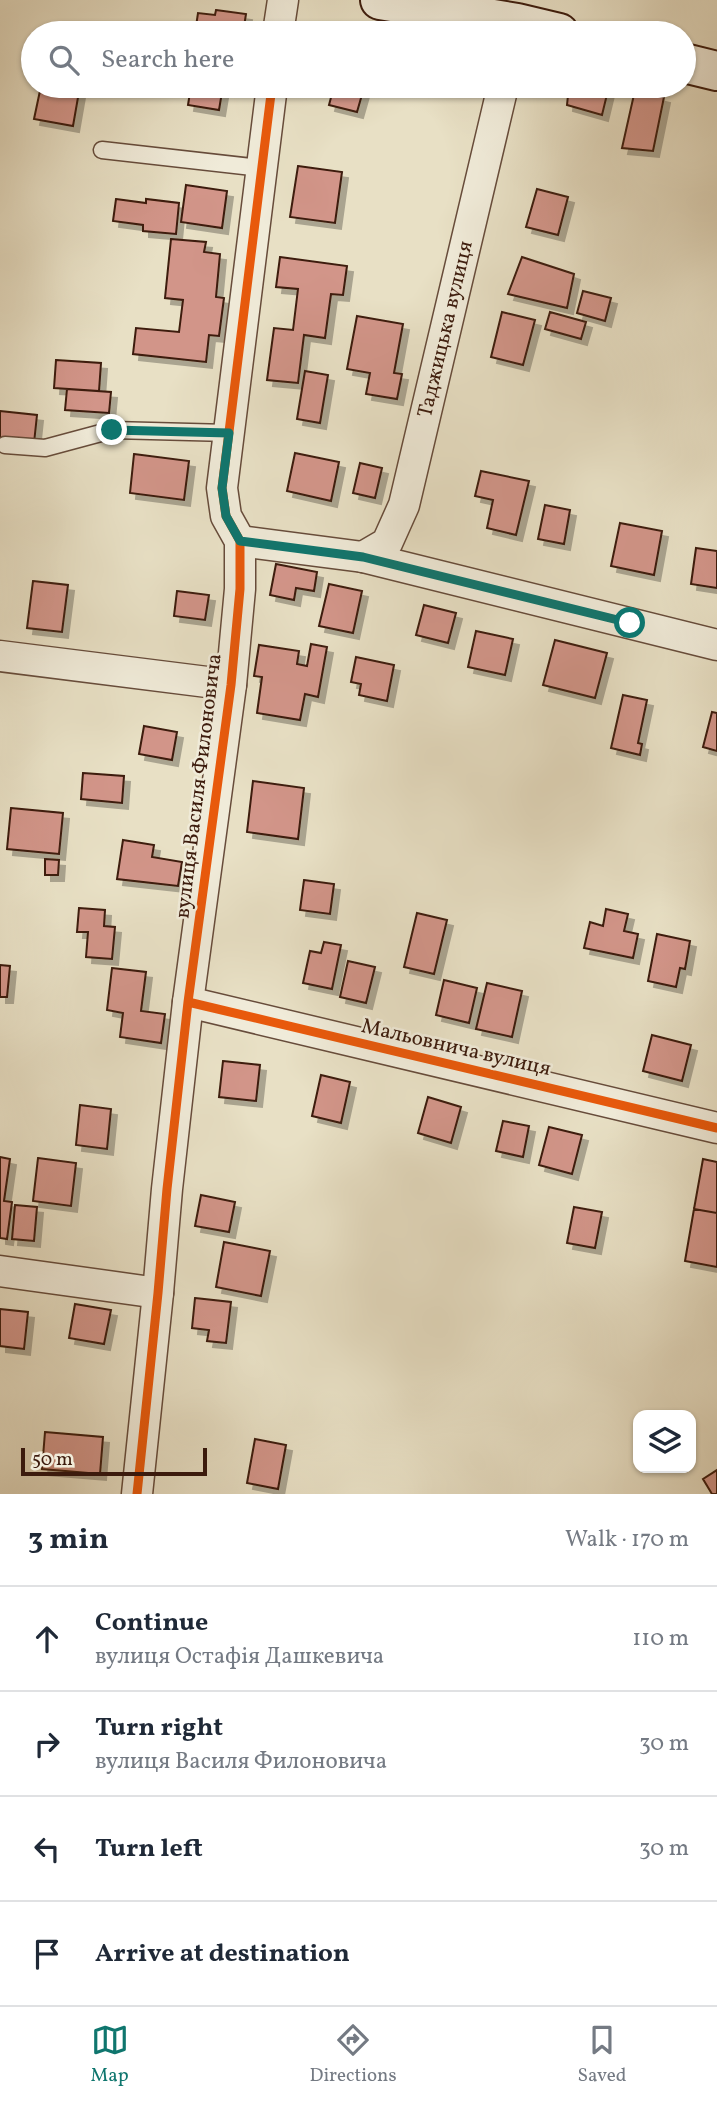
<!DOCTYPE html>
<html lang="en">
<head>
<meta charset="utf-8">
<style>
  :root { --surface:#fff; --page:#f6f6f7; --text:#1f2937; --muted:#747a83; --line:#e0e1e3; --accent:#0f766e }
  body { margin:0; font-family:Vollkorn,serif; background:var(--page); color:var(--text) }
  .controls { position:absolute; right:21px; bottom:21px; display:grid; overflow:hidden; border-radius:14px; box-shadow:0 2px 5px #0004 }
  .controls button { width:63px; height:63px; display:grid; place-items:center; padding:0; border:0; border-bottom:2px solid var(--line); background:var(--surface); color:var(--text); font:35px sans-serif }
  .scale { position:absolute; left:21px; bottom:18px; width:186px; box-sizing:border-box; padding-left:7px; border:4px solid #3c1b0d; border-top:0; font-size:19px; line-height:24px; white-space:nowrap; color:#3c1b0d; -webkit-text-stroke:5px #f0ebd9; paint-order:stroke }
  .stop { position:absolute; width:21px; height:21px; margin:-16px; border:5px solid #0f766e; border-radius:50%; background:#fff }
  .stop.end { background:#0f766e; border-color:#fff; box-shadow:0 2px 7px #0008 }
  .list { margin:0; padding:0; list-style:none }
  h2 { display:flex; justify-content:space-between; align-items:center; height:91px; margin:0; padding:0 28px; font-size:30px }
  h2 small { font-size:23px; font-weight:400; color:var(--muted) }
  .list li { display:grid; grid-template-columns:46px 1fr auto; gap:21px; align-items:center; box-sizing:border-box; height:105px; padding:0 28px; border-top:2px solid var(--line) }
  .list b { display:block; font-size:26px; white-space:nowrap }
  .list p { margin:0; font-size:23px; white-space:nowrap; color:var(--muted) }
  .list em { font-size:23px; font-style:normal; color:var(--muted) }
  .icon { flex:none; width:38px; height:38px; fill:none; stroke:currentColor; stroke-width:2; stroke-linecap:round; stroke-linejoin:round }
  .map { position:relative; flex:none; width:717px; height:1494px; overflow:hidden }
  .search { position:absolute; background:var(--surface); box-shadow:0 2px 5px #0004; left:21px; right:21px; top:21px; height:77px; display:flex; align-items:center; gap:18px; box-sizing:border-box; padding:0 24px; border-radius:38px; color:var(--muted); font-size:26px }
  .sheet { height:511px; background:var(--surface) }
  nav { display:flex; justify-content:space-around; align-items:center; box-sizing:border-box; height:98px; border-top:2px solid var(--line); background:var(--surface); font-size:19px; color:var(--muted) }
  nav a { display:grid; justify-items:center; gap:4px }
  nav .on { color:var(--accent) }
  .map>svg:first-child { display:block }
  .building { fill:#d29589; stroke:#3c1b0d; stroke-width:2; filter:url(#shadow) }
  .lines { fill:none; stroke-linecap:round; stroke-linejoin:round }
  .lane-casing { stroke:#674c3b; stroke-width:19 }
  .street-casing { stroke:#674c3b; stroke-width:33 }
  .secondary-casing { stroke:#3c1b0d; stroke-width:42 }
  .lane { stroke:#f0ebd9; stroke-width:16 }
  .street { stroke:#f0ebd9; stroke-width:30 }
  .secondary { stroke:#f0ebd9; stroke-width:38 }
  .cycleway-casing { stroke:#f0ebd9; stroke-width:13 }
  .cycleway { stroke:#e8590c; stroke-width:9 }
  .route { stroke:#0f766e; stroke-width:9 }
  .labels { text-anchor:middle; dominant-baseline:central; stroke-width:5; stroke-linejoin:round; paint-order:stroke }
  .street-label { font-size:21px; fill:#3c1b0d; stroke:#f0ebd9 }
</style>
</head>
<body>
<div class="map">
<svg width="717" height="1494" viewBox="0 0 717 1494">
  <defs>
    <filter id="shadow"><feDropShadow dx="6" dy="6" stdDeviation="0" flood-color="#0004"/></filter>
  </defs>
  <rect width="100%" height="100%" fill="#e8e0c5"/>
  <filter id="stains"><feTurbulence type="fractalNoise" baseFrequency=".00286" numOctaves="4"/><feColorMatrix values="0 0 0 0 .2 0 0 0 0 .09 0 0 0 0 .02 0 0 0 .5 -.17"/></filter>
  <radialGradient id="worn" r=".72"><stop offset=".6" stop-color="#630" stop-opacity="0"/><stop offset="1" stop-color="#630" stop-opacity=".3"/></radialGradient>
  <path class="building" d="M216 10 246 14 243 33H195L198 13 215 15Z
    M41 86H80L73 126 34 119Z
    M191 86H223L219 110 188 105Z
    M334 86 363 91 357 112 329 105Z
    M569 86H609L602 115 567 105Z
    M635 90 664 97 653 151 622 148Z
    M298 166 342 172 335 223 290 217Z
    M186 185 227 191 222 228 181 222Z
    M537 189 568 197 558 235 526 227Z
    M116 199 146 203V199L179 203 176 234 143 231V225L113 221Z
    M171 239 206 242 204 252 220 254 216 297 224 298 219 336 209 335 206 362 133 354 136 328 179 332 183 300 165 298Z
    M280 257 347 266 343 295 331 294 325 338 304 335 298 383 267 380 274 328 293 330 298 289 276 287Z
    M522 257 574 274 567 308 508 294Z
    M583 291 611 298 605 321 577 313Z
    M502 312 535 320 523 365 491 357Z
    M550 312 586 322 581 339 545 329Z
    M357 316 403 324 394 373 402 374 397 399 366 394 370 373 347 369Z
    M56 360 101 363 99 391 54 388Z
    M305 371 328 375 320 423 297 419Z
    M67 389 111 392 109 413 65 410Z
    M0 411 37 415 34 443 0 439Z
    M295 453 339 462 331 501 287 491Z
    M134 454 189 461 184 500 130 493Z
    M360 463 382 468 375 498 353 493Z
    M481 471 529 481 516 535 487 528 493 500 475 496Z
    M545 505 570 510 564 544 538 539Z
    M620 523 662 531 654 575 611 566Z
    M696 548 717 551V588L691 584Z
    M276 564 317 572 314 591 296 588 294 600 270 595Z
    M33 581 68 585 62 632 27 628Z
    M329 584 362 591 353 633 319 626Z
    M177 591 209 595 205 620 174 616Z
    M424 605 456 613 448 643 416 635Z
    M476 631 513 639 505 675 468 667Z
    M555 640 607 653 595 698 543 685Z
    M311 644 327 647 318 697 305 694 300 720 257 713 262 677 254 676 259 645 299 651 297 664 307 666Z
    M356 657 394 665 387 701 359 695 361 684 351 682Z
    M623 695 647 700 638 743 642 744 640 755 611 748Z
    M712 712 717 713V751L703 747Z
    M144 726 177 732 172 760 139 754Z
    M83 773 124 776 122 803 81 799Z
    M253 781 304 788 298 839 247 832Z
    M11 808 63 813 59 854 7 849Z
    M123 840 154 845 152 857 182 862 178 886 117 879Z
    M45 859 59 860 58 875H45Z
    M304 880 334 884 330 914 300 910Z
    M79 908 105 910 104 926 115 927 112 959 86 957 88 932H77Z
    M606 909 628 914 624 931 638 934 633 958 584 948 590 922 603 926Z
    M417 913 447 920 434 974 404 967Z
    M657 934 690 941 685 969 680 968 676 987 648 981Z
    M324 942 341 945 332 989 303 983 310 951 321 953Z
    M348 961 375 967 366 1003 340 997Z
    M0 965 10 966 7 997H0Z
    M112 968 146 972 141 1011 165 1014 161 1043 120 1037 123 1013 107 1010Z
    M444 980 477 988 469 1023 436 1015Z
    M487 983 522 991 512 1037 476 1029Z
    M652 1035 691 1045 682 1081 643 1071Z
    M223 1061 260 1065 256 1101 219 1097Z
    M321 1075 350 1082 341 1123 312 1116Z
    M428 1097 461 1107 451 1143 418 1133Z
    M80 1105 111 1109 107 1149 76 1145Z
    M503 1121 529 1126 523 1157 496 1151Z
    M549 1127 582 1135 572 1174 539 1165Z
    M0 1157 10 1159 4 1201 12 1202 7 1239 0 1238Z
    M38 1158 76 1163 71 1206 33 1201Z
    M703 1159 717 1162V1213L694 1209Z
    M201 1195 235 1202 229 1232 195 1226Z
    M15 1205 37 1207 34 1241 12 1239Z
    M574 1207 602 1212 595 1248 567 1243Z
    M694 1209 717 1213V1267L685 1261Z
    M224 1242 270 1251 261 1296 216 1287Z
    M195 1298 231 1302 226 1343 207 1341 209 1330 192 1328Z
    M75 1304 111 1310 104 1344 69 1338Z
    M0 1309 28 1312 24 1349 0 1346Z
    M45 1432 103 1437 100 1474 42 1469Z
    M255 1439 286 1445 278 1489 247 1483Z
    M717 1470V1494H712L703 1479Z"/>
  <g class="lines">
    <g class="lane-casing">
      <path id="lane" d="M102 150 261 168
        M5 445 45 448 112 430 229 433"/>
    </g>
    <g class="street-casing">
      <g id="street">
        <path d="M278 33 283 0"/>
        <path d="M240 541 363 557 717 645"/>
        <path id="s1" d="M363 557 387 543 404 505 503 86"/>
        <path d="M0 656 231 685"/>
        <path d="M188 1002 717 1128"/>
        <path d="M0 1271 158 1293"/>
        <path d="M137 1494 158 1293 167 1189 188 1002 231 685 240 589V541L226 516 222 488 272 86"/>
      </g>
    </g>
    <g class="secondary-casing">
      <path id="secondary" d="M380 0 517 23 559 33
        M684 63 717 71"/>
    </g>
    <use href="#lane" class="lane"/>
    <use href="#street" class="street"/>
    <use href="#secondary" class="secondary"/>
    <g class="cycleway-casing">
      <path id="cycleway" d="M188 1002 717 1128
        M137 1494 158 1293 167 1189 188 1002 231 685 240 589V541L226 516 222 488 272 86"/>
    </g>
    <use href="#cycleway" class="cycleway"/>
  </g>
  <g class="lines">
    <path class="route" d="M112 430 229 433 222 488 226 516 240 541 363 557 630 623"/>
  </g>
  <g class="labels">
    <g class="street-label">
      <text stroke="none"><textPath href="#s1" startOffset="250">Таджицька вулиця</textPath></text>
      <text transform="translate(199 786) rotate(-83)">вулиця Василя Филоновича</text>
      <text transform="translate(456 1048) rotate(13)">Мальовнича вулиця</text>
    </g>
  </g>
  <rect width="100%" height="100%" filter="url(#stains)"/>
  <rect width="100%" height="100%" fill="url(#worn)"/>
</svg>
<div class="controls">
<button><svg class="icon" aria-label="layers" viewBox="0 0 24 24"><path d="M12 4l9 5-9 5-9-5zM3 14l9 5 9-5"/></svg></button>
</div>
<div class="scale">50 m</div>
<div class="stop" style="left:630px;top:623px"></div>
<div class="stop end" style="left:112px;top:430px"></div>
<div class="search"><svg class="icon" aria-label="search" viewBox="0 0 24 24"><circle cx="10" cy="10" r="6"/><path d="M15 15l6 6"/></svg>Search here</div>
</div>
<section class="sheet">
<h2>3 min<small>Walk · 170 m</small></h2>
<ul class="list">
<li><svg class="icon" aria-label="ahead" viewBox="0 0 24 24"><path d="M12 20V5M6 11l6-6 6 6"/></svg><div><b>Continue</b><p>вулиця Остафія Дашкевича</p></div><em>110 m</em></li>
<li><svg class="icon" aria-label="right" viewBox="0 0 24 24"><path d="M7 20v-9h11M14 6l5 5-5 5"/></svg><div><b>Turn right</b><p>вулиця Василя Филоновича</p></div><em>30 m</em></li>
<li><svg class="icon" aria-label="left" viewBox="0 0 24 24"><path d="M17 20v-9H6M10 6l-5 5 5 5"/></svg><div><b>Turn left</b></div><em>30 m</em></li>
<li><svg class="icon" aria-label="arrive" viewBox="0 0 24 24"><path d="M6 21V4h12l-3 4 3 4H6"/></svg><div><b>Arrive at destination</b></div></li>
</ul>
</section>
<nav>
<a class="on"><svg class="icon" aria-label="map" viewBox="0 0 24 24"><path d="M3 6l6-2 6 2 6-2v14l-6 2-6-2-6 2zM9 4v14M15 6v14"/></svg>Map</a>
<a><svg class="icon" aria-label="directions" viewBox="0 0 24 24"><path d="M12 3l9 9-9 9-9-9zM9 14v-3h6M13 9l2 2-2 2"/></svg>Directions</a>
<a><svg class="icon" aria-label="saved" viewBox="0 0 24 24"><path d="M7 4h10v16l-5-4-5 4z"/></svg>Saved</a>
</nav>
</body>
</html>
